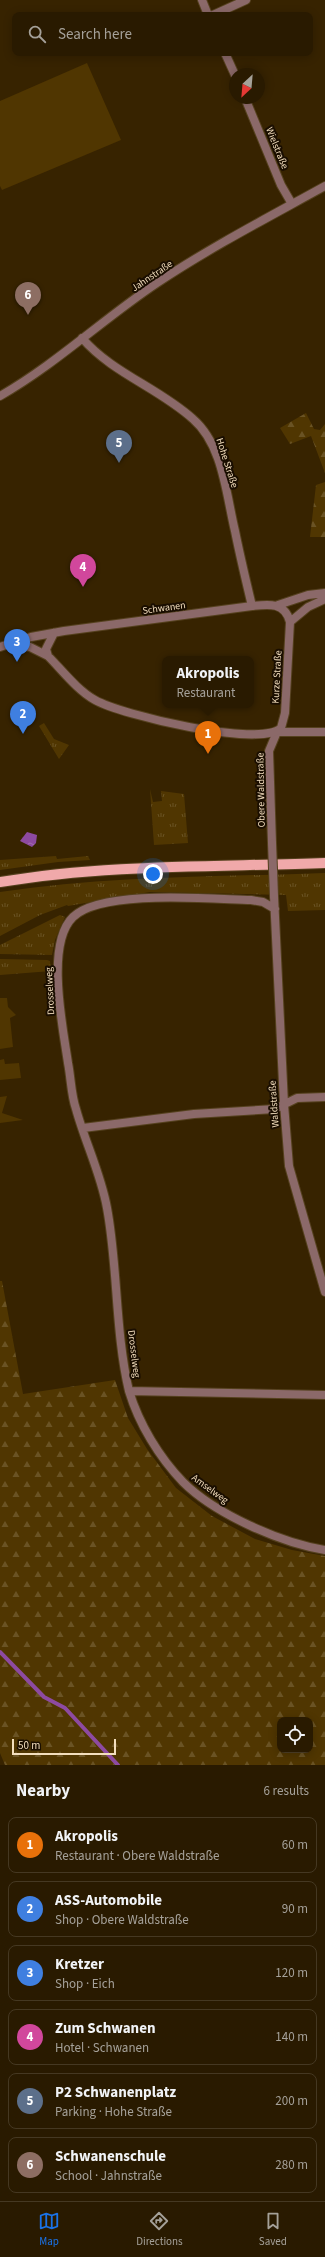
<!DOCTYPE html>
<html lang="en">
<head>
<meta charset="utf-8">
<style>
  :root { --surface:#291a00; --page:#31230a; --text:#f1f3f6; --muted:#a5a199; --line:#453822; --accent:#1a73e8 }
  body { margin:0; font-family:"Source Sans 3",sans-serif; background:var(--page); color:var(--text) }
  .controls { position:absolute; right:12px; bottom:12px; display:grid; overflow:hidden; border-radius:8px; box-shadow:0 2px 10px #0003 }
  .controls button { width:36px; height:36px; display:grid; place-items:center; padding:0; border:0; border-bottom:1px solid var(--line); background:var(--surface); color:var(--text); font:20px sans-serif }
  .compass { position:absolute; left:229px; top:68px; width:36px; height:36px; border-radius:50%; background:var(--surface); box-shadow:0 2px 10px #0003; rotate:206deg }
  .scale { position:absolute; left:12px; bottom:10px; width:104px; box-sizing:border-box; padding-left:4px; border:2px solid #f3debd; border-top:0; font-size:11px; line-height:14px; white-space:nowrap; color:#f3debd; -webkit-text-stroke:3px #1a0e00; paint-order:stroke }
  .you { position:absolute; left:153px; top:874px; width:14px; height:14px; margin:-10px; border:3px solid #fff; border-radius:50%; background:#1a73e8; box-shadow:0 0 0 6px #1a73e833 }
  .badge { display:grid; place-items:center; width:26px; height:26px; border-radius:50%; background:var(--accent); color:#fff; font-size:13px; font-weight:700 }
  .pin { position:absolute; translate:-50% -33px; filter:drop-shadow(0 1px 2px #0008) }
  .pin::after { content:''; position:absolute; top:21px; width:14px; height:12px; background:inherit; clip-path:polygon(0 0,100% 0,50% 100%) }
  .popup { position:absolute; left:162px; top:656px; width:92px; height:52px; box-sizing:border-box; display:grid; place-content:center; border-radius:8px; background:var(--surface); filter:drop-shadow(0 1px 3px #0005); font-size:13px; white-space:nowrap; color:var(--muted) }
  .popup b { font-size:15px; color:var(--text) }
  .popup::after { content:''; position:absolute; left:50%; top:100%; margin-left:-8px; border:8px solid transparent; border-top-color:var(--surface) }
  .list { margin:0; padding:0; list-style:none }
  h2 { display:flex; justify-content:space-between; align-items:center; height:52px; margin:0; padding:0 16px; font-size:17px }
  h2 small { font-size:13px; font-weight:400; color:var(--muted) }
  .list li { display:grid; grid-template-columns:26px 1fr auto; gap:12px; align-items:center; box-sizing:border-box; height:56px; margin:0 8px 8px; padding:0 8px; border:1px solid var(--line); border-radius:8px }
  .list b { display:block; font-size:15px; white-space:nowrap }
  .list p { margin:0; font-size:13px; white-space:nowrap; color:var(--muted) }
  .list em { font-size:13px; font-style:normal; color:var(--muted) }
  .icon { flex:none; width:22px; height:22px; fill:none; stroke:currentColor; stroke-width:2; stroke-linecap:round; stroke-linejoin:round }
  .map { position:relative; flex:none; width:325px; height:1765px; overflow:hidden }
  .search { position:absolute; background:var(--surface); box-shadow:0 2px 10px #0003; left:12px; right:12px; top:12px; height:44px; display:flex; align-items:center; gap:10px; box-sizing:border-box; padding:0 14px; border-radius:8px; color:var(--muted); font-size:15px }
  .sheet { height:436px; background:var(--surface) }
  nav { display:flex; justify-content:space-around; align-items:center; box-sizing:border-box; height:56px; border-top:1px solid var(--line); background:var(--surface); font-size:11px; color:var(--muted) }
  nav a { display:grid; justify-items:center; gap:2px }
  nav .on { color:var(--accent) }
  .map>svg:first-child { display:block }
  .grass { fill:url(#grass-tufts) }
  .forest { fill:url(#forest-firs); fill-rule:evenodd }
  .garden { fill:#503601 }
  .water { fill:url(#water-ripples) }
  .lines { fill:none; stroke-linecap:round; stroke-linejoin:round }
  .stream { stroke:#8d4aa1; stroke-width:4 }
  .minor-casing { stroke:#55411e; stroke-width:10 }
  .tertiary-casing { stroke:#55411e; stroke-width:10 }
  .primary-casing { stroke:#55411e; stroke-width:12 }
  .minor { stroke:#8b6969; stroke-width:8 }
  .tertiary { stroke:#8b6969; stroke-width:8 }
  .primary { stroke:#f0a9aa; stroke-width:10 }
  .minor-bridge-casing { stroke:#55411e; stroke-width:10; stroke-linecap:butt }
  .minor-bridge { stroke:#8b6969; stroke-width:8 }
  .labels { text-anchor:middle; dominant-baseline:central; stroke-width:4; stroke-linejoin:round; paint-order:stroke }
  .street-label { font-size:10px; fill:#f3debd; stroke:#1a0e00 }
</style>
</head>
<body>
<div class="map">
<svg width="325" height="1765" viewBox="0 0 325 1765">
  <defs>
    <pattern id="grass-tufts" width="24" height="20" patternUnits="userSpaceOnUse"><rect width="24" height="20" fill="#503601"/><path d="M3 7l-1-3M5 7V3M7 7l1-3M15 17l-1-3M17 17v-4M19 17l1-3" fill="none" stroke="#6a5324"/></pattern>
    <pattern id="forest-firs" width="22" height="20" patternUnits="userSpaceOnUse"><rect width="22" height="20" fill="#503601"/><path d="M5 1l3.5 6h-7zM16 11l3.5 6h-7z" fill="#6a5324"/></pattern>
    <pattern id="water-ripples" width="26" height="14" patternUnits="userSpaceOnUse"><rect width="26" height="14" fill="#8d4aa1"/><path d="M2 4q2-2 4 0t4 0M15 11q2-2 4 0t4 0" fill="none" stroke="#a36cb0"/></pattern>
  </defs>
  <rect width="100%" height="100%" fill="#372300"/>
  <path class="grass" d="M44 723 54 739 69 745 59 759 39 726Z
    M150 789 153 802 162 801 161 791 184 794 188 843 154 845Z
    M56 856 57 859 88 856 90 860 58 862 0 870V860Z
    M325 873V910L288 911 286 895 150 892 68 906 67 905 40 915 0 936V892C108 876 216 877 325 873Z
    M60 915 65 917 55 940 52 955 0 954V945Z
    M0 959 47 960 50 961 51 971 0 975Z"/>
  <path class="forest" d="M306 413 314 429 320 430 325 424V473L311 436 290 444 280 428Z
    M325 482V537H310L316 485Z
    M0 1281H2L23 1394 115 1380 128 1418 147 1449 176 1488 212 1516 255 1539 292 1550 325 1556V1765H5L0 1753ZM280 1720H310V1750H280Z"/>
  <path class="garden" d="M87 63 121 140 2 190 0 186V101Z
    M0 998H7L8 1007 16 1015 10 1018 13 1047 0 1049Z
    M4 1059 5 1064 19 1063 21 1078 0 1080V1060Z
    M7 1096 2 1113 23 1120 0 1123V1097Z"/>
  <path class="water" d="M27 832 37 835 36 843 32 847 20 841Z"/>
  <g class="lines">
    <path class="stream" d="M0 1652 44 1697 65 1708 118 1765"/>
    <g class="minor-casing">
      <path id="minor" d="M202 0 208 15
        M213 15 246 0
        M225 53 235 75
        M245 98 281 185 292 204
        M82 338C112 373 159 388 193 419 223 445 226 494 235 531 240 556 246 581 252 606
        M0 396C56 364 103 319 157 283 211 247 269 217 325 186
        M272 843 269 751 277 732H325
        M274 896 284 1104 289 1166 325 1292
        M275 909 263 902 251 900C211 899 102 889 73 917 45 944 63 1028 68 1063 71 1078 71 1095 76 1109 85 1142 101 1174 107 1208 118 1267 115 1332 129 1391L325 1395
        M83 1128 194 1114 275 1109 297 1098 325 1097
        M129 1391C139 1424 159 1457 183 1482 215 1514 281 1543 325 1550"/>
    </g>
    <g class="tertiary-casing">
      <path id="tertiary" d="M278 605 308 595 325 593
        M290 622 308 607 325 599
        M13 644 30 647 48 656
        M0 647 31 637 64 631 252 606C269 604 285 602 290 622L285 713 281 728C260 748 121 715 95 700 77 690 62 670 48 656L46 649 54 633"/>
    </g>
    <g class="primary-casing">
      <path id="primary" d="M0 882C107 864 217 867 325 863"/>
    </g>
    <use href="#minor" class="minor"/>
    <use href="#tertiary" class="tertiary"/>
    <use href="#primary" class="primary"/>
    <g class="minor-bridge-casing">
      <path id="minor-bridge" d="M272 843 274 896"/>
    </g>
    <use href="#minor-bridge" class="minor-bridge"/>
  </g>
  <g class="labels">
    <g class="street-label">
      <text transform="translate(277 148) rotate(68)">Wielstraße</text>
      <text transform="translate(152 276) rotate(-34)">Jahnstraße</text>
      <text transform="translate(227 463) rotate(72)">Hohe Straße</text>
      <text transform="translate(164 608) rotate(-8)">Schwanen</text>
      <text transform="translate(277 677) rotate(-87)">Kurze Straße</text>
      <text transform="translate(261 790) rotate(-91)">Obere Waldstraße</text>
      <text transform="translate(50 991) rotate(-93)">Drosselweg</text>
      <text transform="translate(274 1104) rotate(-94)">Waldstraße</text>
      <text transform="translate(134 1354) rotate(83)">Drosselweg</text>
      <text transform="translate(210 1489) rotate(36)">Amselweg</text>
    </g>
  </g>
</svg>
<div class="controls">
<button><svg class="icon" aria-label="locate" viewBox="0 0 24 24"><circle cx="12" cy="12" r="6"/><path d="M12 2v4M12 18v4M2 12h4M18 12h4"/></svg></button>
</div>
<svg class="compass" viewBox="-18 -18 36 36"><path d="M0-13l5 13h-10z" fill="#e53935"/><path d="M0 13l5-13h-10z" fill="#a5a199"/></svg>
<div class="scale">50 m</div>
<div class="you"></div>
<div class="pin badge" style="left:208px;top:754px;background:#e8710a">1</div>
<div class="popup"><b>Akropolis</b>Restaurant</div>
<div class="pin badge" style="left:23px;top:734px;background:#3f7fe0">2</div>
<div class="pin badge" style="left:17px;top:662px;background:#3f7fe0">3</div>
<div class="pin badge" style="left:83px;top:587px;background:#d1479c">4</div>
<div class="pin badge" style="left:119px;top:463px;background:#5c6f8a">5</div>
<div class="pin badge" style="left:28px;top:315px;background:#8d6e63">6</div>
<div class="search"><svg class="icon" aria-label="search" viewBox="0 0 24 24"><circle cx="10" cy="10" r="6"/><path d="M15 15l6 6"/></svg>Search here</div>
</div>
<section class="sheet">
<h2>Nearby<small>6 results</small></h2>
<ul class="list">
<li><span class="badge" style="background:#e8710a">1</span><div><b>Akropolis</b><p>Restaurant · Obere Waldstraße</p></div><em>60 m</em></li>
<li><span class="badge" style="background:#3f7fe0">2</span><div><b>ASS-Automobile</b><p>Shop · Obere Waldstraße</p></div><em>90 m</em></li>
<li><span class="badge" style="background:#3f7fe0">3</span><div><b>Kretzer</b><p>Shop · Eich</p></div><em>120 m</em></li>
<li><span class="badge" style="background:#d1479c">4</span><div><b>Zum Schwanen</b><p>Hotel · Schwanen</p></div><em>140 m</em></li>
<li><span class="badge" style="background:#5c6f8a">5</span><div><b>P2 Schwanenplatz</b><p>Parking · Hohe Straße</p></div><em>200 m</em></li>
<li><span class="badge" style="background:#8d6e63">6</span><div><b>Schwanenschule</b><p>School · Jahnstraße</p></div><em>280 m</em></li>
</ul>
</section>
<nav>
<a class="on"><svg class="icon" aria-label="map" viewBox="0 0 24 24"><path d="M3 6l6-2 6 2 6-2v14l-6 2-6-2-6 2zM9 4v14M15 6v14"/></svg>Map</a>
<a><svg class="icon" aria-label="directions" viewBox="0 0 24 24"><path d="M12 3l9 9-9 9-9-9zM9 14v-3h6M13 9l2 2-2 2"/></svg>Directions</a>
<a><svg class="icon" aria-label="saved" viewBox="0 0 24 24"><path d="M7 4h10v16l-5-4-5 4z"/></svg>Saved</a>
</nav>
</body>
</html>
